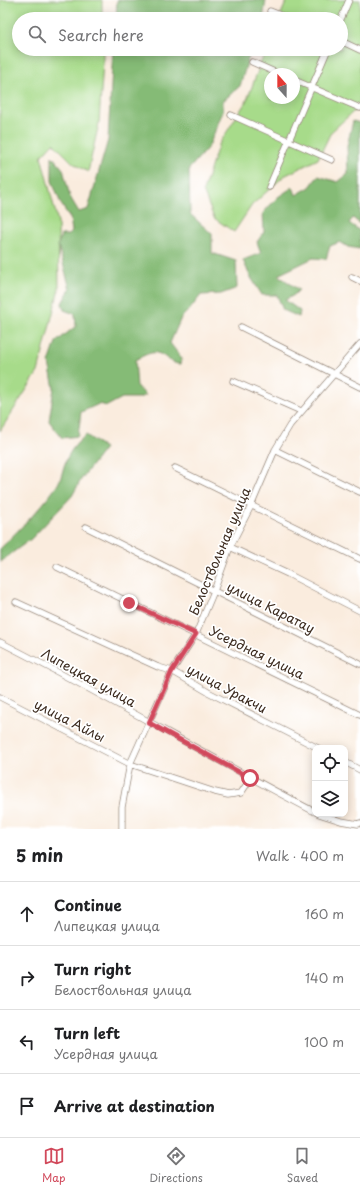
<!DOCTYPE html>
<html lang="en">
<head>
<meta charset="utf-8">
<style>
  :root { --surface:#fff; --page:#f6f6f6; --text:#202124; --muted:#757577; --line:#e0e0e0; --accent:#d1495b }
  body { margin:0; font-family:"Playpen Sans",sans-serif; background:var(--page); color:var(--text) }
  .controls { position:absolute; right:12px; bottom:12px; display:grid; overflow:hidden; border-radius:8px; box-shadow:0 2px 10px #0003 }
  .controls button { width:36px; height:36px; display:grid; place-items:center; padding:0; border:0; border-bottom:1px solid var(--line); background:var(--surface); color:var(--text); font:20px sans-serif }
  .compass { position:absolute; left:264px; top:68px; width:36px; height:36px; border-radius:50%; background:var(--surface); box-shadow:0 2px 10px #0003; rotate:339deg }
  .stop { position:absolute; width:12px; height:12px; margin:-9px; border:3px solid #d1495b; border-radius:50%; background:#fff }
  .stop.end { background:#d1495b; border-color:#fff; box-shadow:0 1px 4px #0008 }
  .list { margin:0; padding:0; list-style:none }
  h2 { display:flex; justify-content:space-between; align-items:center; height:52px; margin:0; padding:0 16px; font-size:17px }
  h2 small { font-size:13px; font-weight:400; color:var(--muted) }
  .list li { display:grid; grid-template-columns:26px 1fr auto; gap:12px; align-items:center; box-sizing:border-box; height:64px; padding:0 16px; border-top:1px solid var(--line) }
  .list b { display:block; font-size:15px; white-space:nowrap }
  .list p { margin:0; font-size:13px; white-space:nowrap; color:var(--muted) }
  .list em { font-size:13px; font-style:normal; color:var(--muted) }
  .icon { flex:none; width:22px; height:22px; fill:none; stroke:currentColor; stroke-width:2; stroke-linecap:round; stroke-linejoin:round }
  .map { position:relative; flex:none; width:360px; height:829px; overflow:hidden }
  .search { position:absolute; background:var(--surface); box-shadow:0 2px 10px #0003; left:12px; right:12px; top:12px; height:44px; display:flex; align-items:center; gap:10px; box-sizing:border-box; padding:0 14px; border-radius:22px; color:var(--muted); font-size:15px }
  .sheet { height:308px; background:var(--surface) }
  nav { display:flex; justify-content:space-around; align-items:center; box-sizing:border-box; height:56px; border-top:1px solid var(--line); background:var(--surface); font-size:11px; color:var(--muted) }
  nav a { display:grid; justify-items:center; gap:2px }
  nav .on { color:var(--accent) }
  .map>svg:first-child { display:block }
  .green { fill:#a7db8a; stroke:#718254; fill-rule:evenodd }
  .forest { fill:#85bb76; stroke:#60724a }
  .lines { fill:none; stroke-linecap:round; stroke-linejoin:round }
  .minor-casing { stroke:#9a8b7e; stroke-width:7 }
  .minor { stroke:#fff; stroke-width:5.5 }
  .route { stroke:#d1495b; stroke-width:5 }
  .labels { text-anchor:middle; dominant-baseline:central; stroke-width:3.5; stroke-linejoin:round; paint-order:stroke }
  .street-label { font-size:13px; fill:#3b2a1e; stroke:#fff }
</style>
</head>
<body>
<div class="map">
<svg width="360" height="829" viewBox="0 0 360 829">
  <rect width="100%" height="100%" fill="#fff"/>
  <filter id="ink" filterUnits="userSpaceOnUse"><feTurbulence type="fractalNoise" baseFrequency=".025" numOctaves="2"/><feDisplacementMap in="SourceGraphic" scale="8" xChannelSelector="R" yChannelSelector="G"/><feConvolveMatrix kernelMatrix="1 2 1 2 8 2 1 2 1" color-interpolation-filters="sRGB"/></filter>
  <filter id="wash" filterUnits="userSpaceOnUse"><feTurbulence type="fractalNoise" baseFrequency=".012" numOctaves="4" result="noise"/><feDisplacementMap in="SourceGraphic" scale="16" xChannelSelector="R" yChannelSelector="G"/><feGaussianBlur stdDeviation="0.9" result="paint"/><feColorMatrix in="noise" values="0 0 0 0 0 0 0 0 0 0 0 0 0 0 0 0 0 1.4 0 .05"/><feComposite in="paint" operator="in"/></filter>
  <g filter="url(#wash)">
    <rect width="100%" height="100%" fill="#faecde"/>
    <path class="green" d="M0 0H102V19H19V49H103V62L99 123 88 172 73 163 53 143 41 156 58 222 59 289 38 372 0 431Z
      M287 0H360V109L353 112 331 132 318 159 284 176 252 205 234 232 214 218 203 191 218 146 247 100 266 49H341V19H279ZM270 74H294V98H270Z"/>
    <path class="forest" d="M117 0H266L263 19H116Z
      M113 49H251L240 86 223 101V111L209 146 189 169 190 214 212 234V253L236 261 237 288 221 294 201 295 191 308 181 318 170 343 182 359 181 364C171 365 166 355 157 353 151 351 141 357 135 360L137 387 146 395 139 398H122L107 406 99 404 81 412 78 436 62 438 49 421 54 388 49 363 56 342 76 326 75 314 64 310 62 303 70 289 58 245 61 235H68L72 231 70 218 61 204 52 181V156L63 169 70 197 79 212 88 209 108 140Z
      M353 121 360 123V224L353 218 349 223 360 231V249L348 247 340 242 330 246 326 259 313 258 278 275 299 290 294 295 285 300 300 311 299 317 283 310 277 295H262L250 276 243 260 261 253 257 242 264 232 263 213 278 197 293 187 296 195 310 187 318 176 338 182 348 174 347 146Z
      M86 435 105 448 82 478 72 496 31 539 0 562V549C19 529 40 510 56 487 62 479 62 470 66 461 70 450 77 443 86 435Z"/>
  </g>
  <g filter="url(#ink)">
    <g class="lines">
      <g class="minor-casing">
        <path id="minor" d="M270 11 290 19
          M341 19 349 0
          M341 41 360 50
          M252 62 279 74
          M294 80 360 108
          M231 115 332 160
          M269 187 328 49
          M352 277 360 281
          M241 327 360 387
          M233 381 301 411
          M275 450 360 492
          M175 468 360 559
          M86 527 360 664
          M230 547 288 574 360 611
          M57 567 360 715
          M16 602 158 667 172 671 208 692 318 748
          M0 642C107 696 209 757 315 812
          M0 697 130 764 215 792 228 795 241 793 251 778
          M345 762 360 770
          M319 814 341 821 358 824 360 823
          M122 829V807L130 764 172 671 196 634 214 591 230 547 251 506 275 450 290 425 360 344"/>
      </g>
      <use href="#minor" class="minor"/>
    </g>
  </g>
  <g class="lines" filter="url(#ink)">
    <path class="route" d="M129 603 196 634 172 671 149 723 250 778"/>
  </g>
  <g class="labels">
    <g class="street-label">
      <text transform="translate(219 551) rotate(-67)">Белоствольная улица</text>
      <text transform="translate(271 607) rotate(27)">улица Каратау</text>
      <text transform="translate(257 652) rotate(26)">Усердная улица</text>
      <text transform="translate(89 677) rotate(29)">Липецкая улица</text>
      <text transform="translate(227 688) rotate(28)">улица Уракчи</text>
      <text transform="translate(70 720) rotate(27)">улица Айлы</text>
    </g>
  </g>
</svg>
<div class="controls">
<button><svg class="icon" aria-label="locate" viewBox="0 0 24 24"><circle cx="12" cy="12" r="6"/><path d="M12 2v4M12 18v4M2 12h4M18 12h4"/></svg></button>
<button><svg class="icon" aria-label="layers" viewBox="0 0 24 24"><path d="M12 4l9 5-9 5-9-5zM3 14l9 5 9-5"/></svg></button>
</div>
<svg class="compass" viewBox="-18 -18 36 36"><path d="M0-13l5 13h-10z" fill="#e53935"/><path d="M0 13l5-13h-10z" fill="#757577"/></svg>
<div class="stop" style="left:250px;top:778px"></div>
<div class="stop end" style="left:129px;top:603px"></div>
<div class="search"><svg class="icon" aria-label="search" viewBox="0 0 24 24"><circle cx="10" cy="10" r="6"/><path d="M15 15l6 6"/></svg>Search here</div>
</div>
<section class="sheet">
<h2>5 min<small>Walk · 400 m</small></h2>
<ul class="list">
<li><svg class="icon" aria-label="ahead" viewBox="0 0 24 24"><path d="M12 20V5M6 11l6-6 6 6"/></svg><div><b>Continue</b><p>Липецкая улица</p></div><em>160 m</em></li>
<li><svg class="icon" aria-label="right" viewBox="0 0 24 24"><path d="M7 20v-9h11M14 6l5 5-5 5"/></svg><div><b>Turn right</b><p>Белоствольная улица</p></div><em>140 m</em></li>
<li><svg class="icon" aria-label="left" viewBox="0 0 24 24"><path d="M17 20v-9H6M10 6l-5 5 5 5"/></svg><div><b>Turn left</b><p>Усердная улица</p></div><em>100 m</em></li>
<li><svg class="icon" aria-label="arrive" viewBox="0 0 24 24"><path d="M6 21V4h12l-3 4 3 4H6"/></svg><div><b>Arrive at destination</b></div></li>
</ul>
</section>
<nav>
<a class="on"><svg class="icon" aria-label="map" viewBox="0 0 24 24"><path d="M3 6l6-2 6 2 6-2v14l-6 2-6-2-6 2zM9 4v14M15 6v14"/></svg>Map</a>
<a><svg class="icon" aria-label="directions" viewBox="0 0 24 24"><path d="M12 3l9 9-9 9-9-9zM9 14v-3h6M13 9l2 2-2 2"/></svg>Directions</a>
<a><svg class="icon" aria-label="saved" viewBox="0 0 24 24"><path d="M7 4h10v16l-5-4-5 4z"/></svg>Saved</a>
</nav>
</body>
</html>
